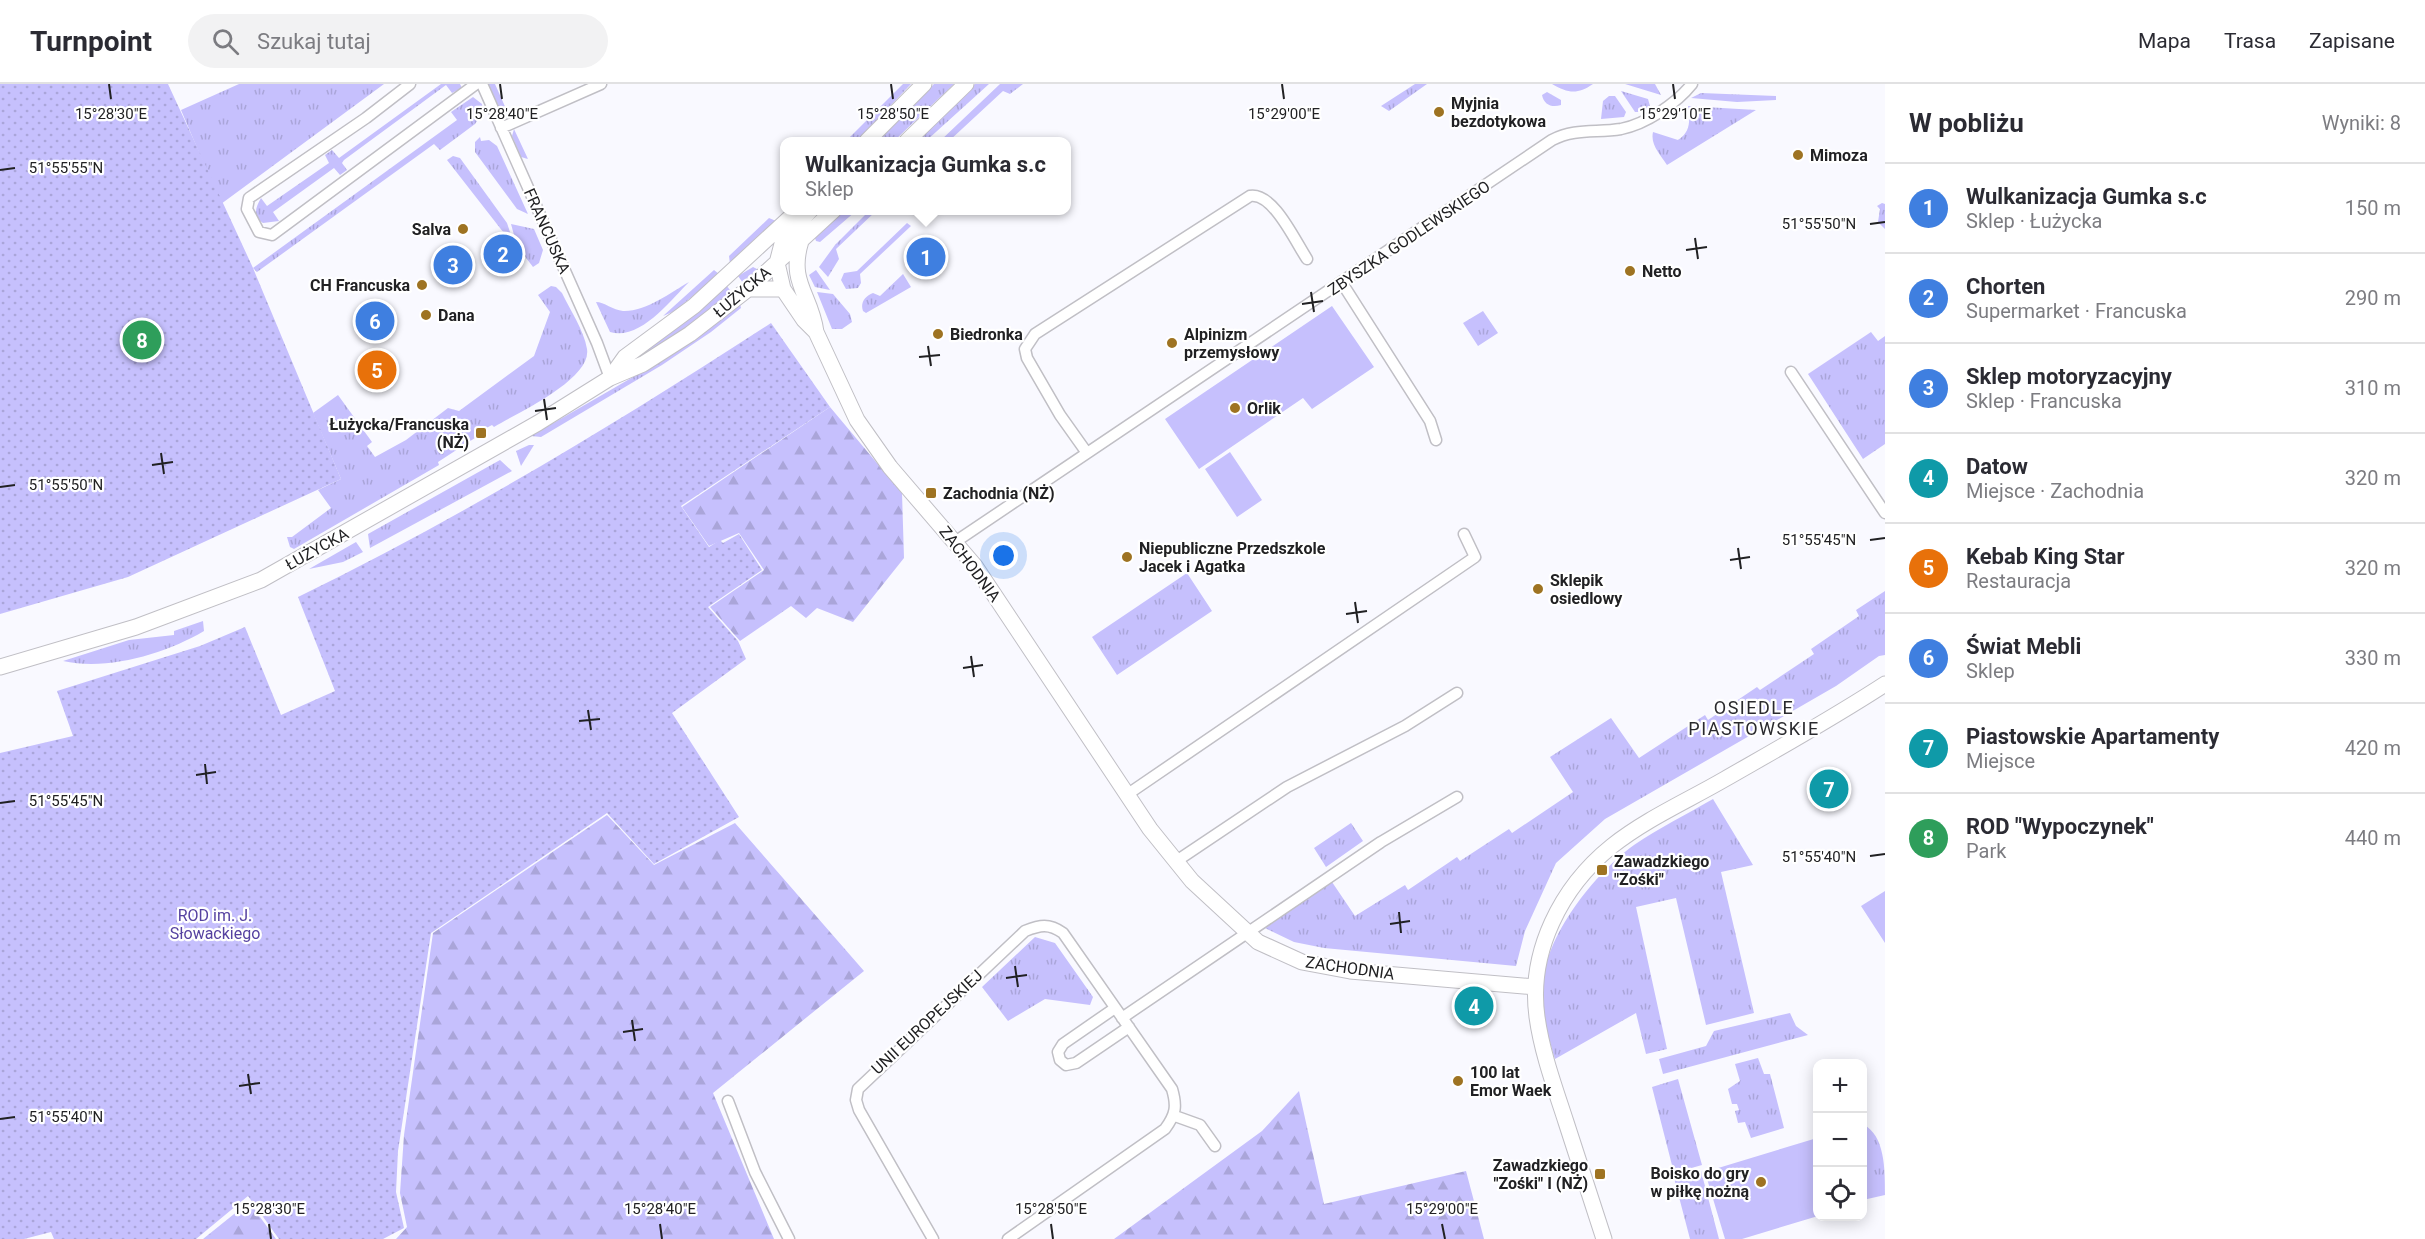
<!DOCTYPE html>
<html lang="pl">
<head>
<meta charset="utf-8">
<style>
  :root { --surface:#fff; --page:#f2f2f3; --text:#2b2b33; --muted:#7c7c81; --line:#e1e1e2; --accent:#9e7322 }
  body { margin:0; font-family:Roboto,sans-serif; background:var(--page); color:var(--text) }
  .controls { position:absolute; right:18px; bottom:18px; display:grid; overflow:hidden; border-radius:12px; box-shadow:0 3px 15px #0003 }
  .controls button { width:54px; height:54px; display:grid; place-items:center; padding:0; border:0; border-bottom:2px solid var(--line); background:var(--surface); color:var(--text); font:30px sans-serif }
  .you { position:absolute; left:1004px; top:472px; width:21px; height:21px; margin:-15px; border:4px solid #fff; border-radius:50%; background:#1a73e8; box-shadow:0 0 0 9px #1a73e833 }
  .badge { display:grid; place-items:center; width:39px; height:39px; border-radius:50%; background:var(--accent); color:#fff; font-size:20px; font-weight:700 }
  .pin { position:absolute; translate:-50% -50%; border:3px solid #fff; box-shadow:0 2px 6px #0006 }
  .popup { position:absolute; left:780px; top:53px; width:291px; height:78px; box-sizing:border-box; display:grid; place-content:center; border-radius:12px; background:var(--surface); filter:drop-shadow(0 2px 4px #0005); font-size:20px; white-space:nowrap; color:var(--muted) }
  .popup b { font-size:22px; color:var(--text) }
  .popup::after { content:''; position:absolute; left:50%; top:100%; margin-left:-12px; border:12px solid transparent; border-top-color:var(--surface) }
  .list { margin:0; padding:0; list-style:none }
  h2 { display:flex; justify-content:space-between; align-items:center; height:78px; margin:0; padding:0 24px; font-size:26px }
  h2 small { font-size:20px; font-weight:400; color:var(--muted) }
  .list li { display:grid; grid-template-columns:39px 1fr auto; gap:18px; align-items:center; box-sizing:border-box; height:90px; padding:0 24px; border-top:2px solid var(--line) }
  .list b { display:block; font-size:22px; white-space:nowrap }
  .list p { margin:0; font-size:20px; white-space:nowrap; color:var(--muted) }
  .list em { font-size:20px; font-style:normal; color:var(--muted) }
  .icon { flex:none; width:33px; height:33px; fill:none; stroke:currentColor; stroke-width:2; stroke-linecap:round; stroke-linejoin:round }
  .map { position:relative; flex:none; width:1885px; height:1155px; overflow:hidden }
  header { display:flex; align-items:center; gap:36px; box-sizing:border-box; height:84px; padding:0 30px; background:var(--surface); border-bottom:2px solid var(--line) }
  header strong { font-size:28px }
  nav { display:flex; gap:33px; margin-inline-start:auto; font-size:21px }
  .search { width:420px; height:54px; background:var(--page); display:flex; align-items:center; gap:15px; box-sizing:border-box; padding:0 21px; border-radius:33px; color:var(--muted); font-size:22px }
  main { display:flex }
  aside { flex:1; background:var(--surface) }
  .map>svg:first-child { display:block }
  .grass { fill:url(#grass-tufts) }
  .forest { fill:url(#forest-firs) }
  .garden { fill:url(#garden-dots) }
  .pitch { fill:#c6c0fd }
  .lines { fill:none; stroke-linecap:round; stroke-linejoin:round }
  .street-casing { stroke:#c0bfc5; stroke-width:13 }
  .secondary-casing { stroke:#c0bfc5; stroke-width:17 }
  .street { stroke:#fff; stroke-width:10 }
  .secondary { stroke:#fff; stroke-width:15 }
  .ticks { fill:none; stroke:#212123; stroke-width:2 }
  .poi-dot { fill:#9e7322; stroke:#fff; stroke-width:2 }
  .labels { text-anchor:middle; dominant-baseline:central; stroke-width:4.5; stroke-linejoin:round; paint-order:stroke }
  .poi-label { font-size:16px; font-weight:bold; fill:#212123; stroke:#fff; text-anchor:start }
  .street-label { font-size:16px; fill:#212123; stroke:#fff }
  .park-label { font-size:16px; fill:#5541a0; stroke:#fff }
  .neighbourhood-label { font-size:18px; letter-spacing:1.5px; fill:#2a2a2e; stroke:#fff }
  .ticks-label { font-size:15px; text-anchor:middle; fill:#212123; stroke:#fff; stroke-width:4.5; stroke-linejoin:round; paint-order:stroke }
</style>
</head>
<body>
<header>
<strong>Turnpoint</strong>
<div class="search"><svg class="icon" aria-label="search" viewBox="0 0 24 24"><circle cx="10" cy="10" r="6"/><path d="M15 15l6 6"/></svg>Szukaj tutaj</div>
<nav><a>Mapa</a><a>Trasa</a><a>Zapisane</a></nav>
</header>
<main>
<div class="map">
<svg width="1885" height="1155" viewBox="0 0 1885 1155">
  <defs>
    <pattern id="grass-tufts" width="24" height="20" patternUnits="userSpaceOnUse" patternTransform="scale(1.5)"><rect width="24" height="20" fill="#c6c0fd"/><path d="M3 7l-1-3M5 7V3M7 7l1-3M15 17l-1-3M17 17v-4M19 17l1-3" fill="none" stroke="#aaa5d9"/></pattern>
    <pattern id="forest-firs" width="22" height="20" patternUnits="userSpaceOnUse" patternTransform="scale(1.5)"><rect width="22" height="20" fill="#c6c0fd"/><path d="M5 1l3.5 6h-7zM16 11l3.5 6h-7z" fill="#aaa5d9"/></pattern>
    <pattern id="garden-dots" width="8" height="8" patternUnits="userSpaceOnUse" patternTransform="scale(1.5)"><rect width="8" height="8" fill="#c6c0fd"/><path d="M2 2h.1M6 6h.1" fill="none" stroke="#aaa5d9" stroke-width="1.8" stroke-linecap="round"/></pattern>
  </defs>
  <rect width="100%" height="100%" fill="#f9f9ff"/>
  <path class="grass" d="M239 0H384L221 120 181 26Z
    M441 0H460L462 4 452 9 446 1 344 76 342 79 347 86 340 91 334 84 273 128 279 137 263 139C253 132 255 124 261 114L267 122 329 79 325 71 332 66 339 74Z
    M488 0H495L511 36 503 32Z
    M903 0H911L857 57H846Z
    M934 0H954L894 57H878Z
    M975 0H989L926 57H916Z
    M1000 0H1023L1010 10 1003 7 949 57H940Z
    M1415 0H1427L1389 27 1381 22Z
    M1552 0H1593C1577 11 1568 9 1552 0Z
    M1625 0H1655L1661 11Z
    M1621 7 1648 15 1650 22 1641 28H1635Z
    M1547 8 1561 16V21C1552 24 1544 21 1542 11Z
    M1701 9 1776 12V16L1737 18 1691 14Z
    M1609 12H1615L1626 28 1624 33 1601 35 1603 17Z
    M473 13 482 20 483 28 475 40 440 66 434 60 257 188 253 184 457 36 451 28Z
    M1688 22 1756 26 1667 81C1661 71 1650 61 1653 48L1678 56C1691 48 1690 36 1688 22Z
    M514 45 528 75 521 73 512 52Z
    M480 53 481 57 489 56 497 62 528 130 517 125 475 68V58Z
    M453 72 460 74 507 139 510 148 507 153 447 76Z
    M1882 119 1885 120V145L1878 138 1880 125 1877 122Z
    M845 126 856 127 820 158 816 157 815 154Z
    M869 127H876L836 165 839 175 828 193 819 183 835 161Z
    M769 134 776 137 730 180 729 172Z
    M907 139 911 142 860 190 861 199 858 204 846 205 841 196 844 189 857 187Z
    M511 140 534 145 543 166 539 179 533 183 517 162Z
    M753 183 759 186 743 199 738 192Z
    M714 186 719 190 675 227 663 232Z
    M816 186 830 206 815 203 809 191Z
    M903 190 911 203 866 229 863 227C860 219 865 212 873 209L880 212Z
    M689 198C671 216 640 257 610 248L596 218C604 218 613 226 623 227 645 228 670 209 689 198Z
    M551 202 556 203 562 209C570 226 584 246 587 265 592 295 517 329 494 343L492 341 477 349 478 352 438 378 439 381 294 465 290 463 287 453H292L331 424 318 406 341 395 313 329 338 311 372 358 367 362 375 373 406 356 448 324 459 327 534 272 550 228 538 211Z
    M727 202 732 209 685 245 635 276 633 273 684 239Z
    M817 208 833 210 850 230 852 238 842 245H832Z
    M740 220 741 224 711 248 662 281 541 353 531 352 678 267Z
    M1483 227 1498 249 1478 262 1463 239Z
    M1871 248 1878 257 1885 252V360L1863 375 1808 290Z
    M529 361H534L521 382 516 367Z
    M500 376 512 387 370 464 368 450Z
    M356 458 363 468 343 478 309 485Z
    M1187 489 1212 527 1117 591 1092 553Z
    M1885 507V571L1879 572 1836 602 1605 735 1556 779 1525 847 1516 882 1324 864 1294 858 1265 844 1332 798 1355 832 1405 801 1408 806 1457 773 1460 777 1509 745 1512 749 1573 708 1550 673 1611 634 1639 674 1705 631 1708 636 1757 603 1760 606 1814 570 1811 565 1859 532 1856 526Z
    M203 537 204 547C165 570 108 587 63 577L129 556 174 551V547Z
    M1713 715 1753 781 1721 788 1754 929 1706 941 1676 814 1636 823 1667 965 1646 970 1636 929 1555 975C1548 954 1542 926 1542 903 1545 852 1594 790 1634 761 1659 744 1687 730 1713 715Z
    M1351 739 1363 757 1326 783 1314 764Z
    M1035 853 1055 859 1093 913 1090 921 1045 915 1008 937 982 903Z
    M1790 929 1796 942 1808 951 1663 990 1659 975 1706 962 1714 947Z
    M1758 974 1764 990H1770L1784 1044 1751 1054 1745 1038 1738 1039 1735 1027 1739 1026 1737 1020H1732L1728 1005 1740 997 1735 980Z
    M1678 995 1702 1081 1674 1089 1652 1003Z
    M1863 1040C1885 1052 1885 1084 1885 1111L1863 1116Z
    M1701 1087 1719 1155H1690L1674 1094Z"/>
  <path class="forest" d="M830 323 902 409 904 474 853 538 817 524 806 534 791 522 740 557 710 523 764 486 739 449 709 462 682 423Z
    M607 731 654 781 735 739 864 887 713 1009 774 1155H396L407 1143 400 1109 404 1051 433 849Z
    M1299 1007 1324 1120 1466 1087 1484 1155H1114L1262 1047Z
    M249 1118 276 1155H203Z"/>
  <path class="garden" d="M0 0H168L253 184 341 395 128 493 0 530Z
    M771 239 830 323 681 422 709 463 720 456 723 459 739 450 762 486 708 523 738 557 746 575 672 629 739 733 654 780 607 729 431 849 398 1067 396 1108 404 1144 383 1155H279L248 1112 196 1155H54L51 1148 24 1155H0V669L73 652 57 607 200 562 245 543 281 631 335 607 298 513C462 433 619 338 771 239Z"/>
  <path class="pitch" d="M1332 222 1374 283 1312 325 1303 314 1199 385 1165 335Z
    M1230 368 1262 416 1237 433 1205 385Z
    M1885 807V859L1861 822Z
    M1817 1054 1818 1132 1742 1155H1725L1705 1088Z"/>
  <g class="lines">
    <g class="street-casing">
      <path id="street" d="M410 0 366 34 249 114 247 125 259 148 272 151 476 0
        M482 0 597 259 610 294
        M501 44 601 0
        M1342 199 1430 337 1436 356
        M1791 288 1885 429
        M1087 369 1060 331 1027 274 1025 265 1035 250 1250 112C1273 108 1295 157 1307 175
        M955 458 1552 56C1575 44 1596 49 1621 45 1646 40 1676 20 1692 0
        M1128 710 1475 473 1464 450
        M1175 778 1287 703 1405 642 1457 609
        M1115 924 1063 960 1058 968 1060 976 1066 981 1076 979 1129 943
        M1122 934 1381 758 1457 713
        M728 1017 755 1088 789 1155
        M1175 1032 1200 1041 1215 1062
        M933 1155 859 1026 856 1016 858 1005 1025 847C1040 841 1049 839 1063 849L1172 1005C1177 1022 1176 1030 1165 1045L1008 1155"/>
    </g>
    <g class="secondary-casing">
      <path id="secondary" d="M867 57 924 0
        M907 57 966 0
        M811 126 783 156 777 179 783 205 804 236 816 248 857 336 890 383 975 482 1150 745 1192 797 1258 858 1302 878 1350 887 1535 903
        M801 157C788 199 811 210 816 248
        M748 205H783
        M610 294 625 273 694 222 795 129
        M0 583 136 543 261 496 538 339 610 294 643 280 690 250 748 205 834 126
        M1604 1155C1591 1116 1579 1077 1566 1038 1555 1004 1542 969 1537 933 1528 868 1561 803 1612 762 1646 735 1687 717 1725 695 1779 664 1833 634 1885 600"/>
    </g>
    <use href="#street" class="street"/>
    <use href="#secondary" class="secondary"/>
  </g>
  <path class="ticks" d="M109 0 111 15M500 0 502 15M891 0 893 15M1282 0 1284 15M1673 0 1675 15M0 86 15 84M1870 140 1885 138M1695 154 1698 175M1686 166 1707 163M1311 208 1314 228M1302 220 1323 217M928 262 931 282M919 273 940 271M544 315 547 336M535 327 556 324M161 369 164 390M152 381 173 378M0 403 15 401M1870 456 1885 454M1738 464 1741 485M1730 476 1750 473M1355 518 1358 539M1346 530 1367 527M971 572 974 593M963 584 983 581M588 626 591 646M579 637 600 635M205 680 207 700M196 691 216 688M0 719 15 717M1870 772 1885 770M1399 828 1401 849M1390 840 1410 837M1015 882 1018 903M1006 894 1027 891M632 936 635 957M623 948 643 945M248 990 251 1010M239 1002 260 999M0 1035 15 1033M269 1140 271 1155M660 1140 662 1155M1051 1140 1053 1155M1442 1140 1445 1155"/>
  <g class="poi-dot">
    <circle cx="1439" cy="28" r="6"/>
    <circle cx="1798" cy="71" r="6"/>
    <circle cx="463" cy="145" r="6"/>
    <circle cx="1630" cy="187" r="6"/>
    <circle cx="422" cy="201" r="6"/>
    <circle cx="426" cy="231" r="6"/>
    <circle cx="938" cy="250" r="6"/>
    <circle cx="1172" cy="259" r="6"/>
    <circle cx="1235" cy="324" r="6"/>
    <rect x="475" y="343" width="12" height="12" rx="3"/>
    <rect x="925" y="403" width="12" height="12" rx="3"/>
    <circle cx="1127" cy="473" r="6"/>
    <circle cx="1538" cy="505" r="6"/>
    <rect x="1596" y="780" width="12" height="12" rx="3"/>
    <circle cx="1458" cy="997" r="6"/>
    <rect x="1594" y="1084" width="12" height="12" rx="3"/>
    <circle cx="1761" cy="1098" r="6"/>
  </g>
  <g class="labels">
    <g class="poi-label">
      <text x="1451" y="19">Myjnia<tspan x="1451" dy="18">bezdotykowa</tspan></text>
      <text x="1810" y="71">Mimoza</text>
      <text x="451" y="145" text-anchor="end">Salva</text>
      <text x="1642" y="187">Netto</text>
      <text x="410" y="201" text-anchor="end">CH Francuska</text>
      <text x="438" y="231">Dana</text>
      <text x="950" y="250">Biedronka</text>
      <text x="1184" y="250">Alpinizm<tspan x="1184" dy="18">przemysłowy</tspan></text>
      <text x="1247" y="324">Orlik</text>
      <text x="469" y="340" text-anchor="end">Łużycka/Francuska<tspan x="469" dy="18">(NŻ)</tspan></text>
      <text x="943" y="409">Zachodnia (NŻ)</text>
      <text x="1139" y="464">Niepubliczne Przedszkole<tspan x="1139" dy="18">Jacek i Agatka</tspan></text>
      <text x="1550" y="496">Sklepik<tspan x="1550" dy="18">osiedlowy</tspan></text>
      <text x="1614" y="777">Zawadzkiego<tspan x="1614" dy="18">"Zośki"</tspan></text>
      <text x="1470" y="988">100 lat<tspan x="1470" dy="18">Emor Waek</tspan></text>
      <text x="1588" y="1081" text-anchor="end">Zawadzkiego<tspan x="1588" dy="18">"Zośki" I (NŻ)</tspan></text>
      <text x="1749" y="1089" text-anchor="end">Boisko do gry<tspan x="1749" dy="18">w piłkę nożną</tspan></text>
    </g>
    <g class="street-label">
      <text transform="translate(547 147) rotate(66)">FRANCUSKA</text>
      <text transform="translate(1409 154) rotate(-34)">ZBYSZKA GODLEWSKIEGO</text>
      <text transform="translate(742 208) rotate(-40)">ŁUŻYCKA</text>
      <text transform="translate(317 465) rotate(-29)">ŁUŻYCKA</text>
      <text transform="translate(970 480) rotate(53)">ZACHODNIA</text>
      <text transform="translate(1350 884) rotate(8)">ZACHODNIA</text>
      <text transform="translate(927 938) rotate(-43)">UNII EUROPEJSKIEJ</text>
    </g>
    <g class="park-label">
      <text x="215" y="831">ROD im. J.<tspan x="215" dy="18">Słowackiego</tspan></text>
    </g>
    <g class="neighbourhood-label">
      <text x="1754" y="623">OSIEDLE<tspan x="1754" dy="21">PIASTOWSKIE</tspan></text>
    </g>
  </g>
  <g class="ticks-label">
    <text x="111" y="35">15°28'30"E</text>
    <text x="502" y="35">15°28'40"E</text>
    <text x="893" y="35">15°28'50"E</text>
    <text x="1284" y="35">15°29'00"E</text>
    <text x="1675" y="35">15°29'10"E</text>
    <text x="66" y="89">51°55'55"N</text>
    <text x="1819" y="145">51°55'50"N</text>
    <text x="66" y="406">51°55'50"N</text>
    <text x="1819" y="461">51°55'45"N</text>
    <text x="66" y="722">51°55'45"N</text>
    <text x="1819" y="778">51°55'40"N</text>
    <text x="66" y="1038">51°55'40"N</text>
    <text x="269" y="1130">15°28'30"E</text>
    <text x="660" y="1130">15°28'40"E</text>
    <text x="1051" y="1130">15°28'50"E</text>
    <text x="1442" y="1130">15°29'00"E</text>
  </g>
</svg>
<div class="controls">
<button>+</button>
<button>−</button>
<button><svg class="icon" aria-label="locate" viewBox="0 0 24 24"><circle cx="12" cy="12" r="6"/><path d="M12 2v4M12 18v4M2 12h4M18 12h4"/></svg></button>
</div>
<div class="you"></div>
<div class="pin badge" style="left:926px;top:173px;background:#3f7fe0">1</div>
<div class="popup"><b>Wulkanizacja Gumka s.c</b>Sklep</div>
<div class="pin badge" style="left:503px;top:170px;background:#3f7fe0">2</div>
<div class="pin badge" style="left:453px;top:181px;background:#3f7fe0">3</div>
<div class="pin badge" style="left:1474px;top:922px;background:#0f9aa8">4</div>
<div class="pin badge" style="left:377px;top:286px;background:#e8710a">5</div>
<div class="pin badge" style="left:375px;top:237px;background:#3f7fe0">6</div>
<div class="pin badge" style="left:1829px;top:705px;background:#0f9aa8">7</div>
<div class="pin badge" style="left:142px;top:256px;background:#2e9e5b">8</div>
</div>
<aside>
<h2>W pobliżu<small>Wyniki: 8</small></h2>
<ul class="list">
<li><span class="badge" style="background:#3f7fe0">1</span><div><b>Wulkanizacja Gumka s.c</b><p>Sklep · Łużycka</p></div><em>150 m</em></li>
<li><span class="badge" style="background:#3f7fe0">2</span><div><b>Chorten</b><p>Supermarket · Francuska</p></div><em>290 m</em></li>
<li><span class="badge" style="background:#3f7fe0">3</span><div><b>Sklep motoryzacyjny</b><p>Sklep · Francuska</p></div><em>310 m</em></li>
<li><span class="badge" style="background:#0f9aa8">4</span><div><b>Datow</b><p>Miejsce · Zachodnia</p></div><em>320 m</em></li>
<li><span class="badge" style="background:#e8710a">5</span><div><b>Kebab King Star</b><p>Restauracja</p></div><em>320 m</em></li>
<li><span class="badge" style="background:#3f7fe0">6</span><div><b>Świat Mebli</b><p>Sklep</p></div><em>330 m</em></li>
<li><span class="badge" style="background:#0f9aa8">7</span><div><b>Piastowskie Apartamenty</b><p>Miejsce</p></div><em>420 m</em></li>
<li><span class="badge" style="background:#2e9e5b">8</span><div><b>ROD &quot;Wypoczynek&quot;</b><p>Park</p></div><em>440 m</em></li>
</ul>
</aside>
</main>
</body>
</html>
